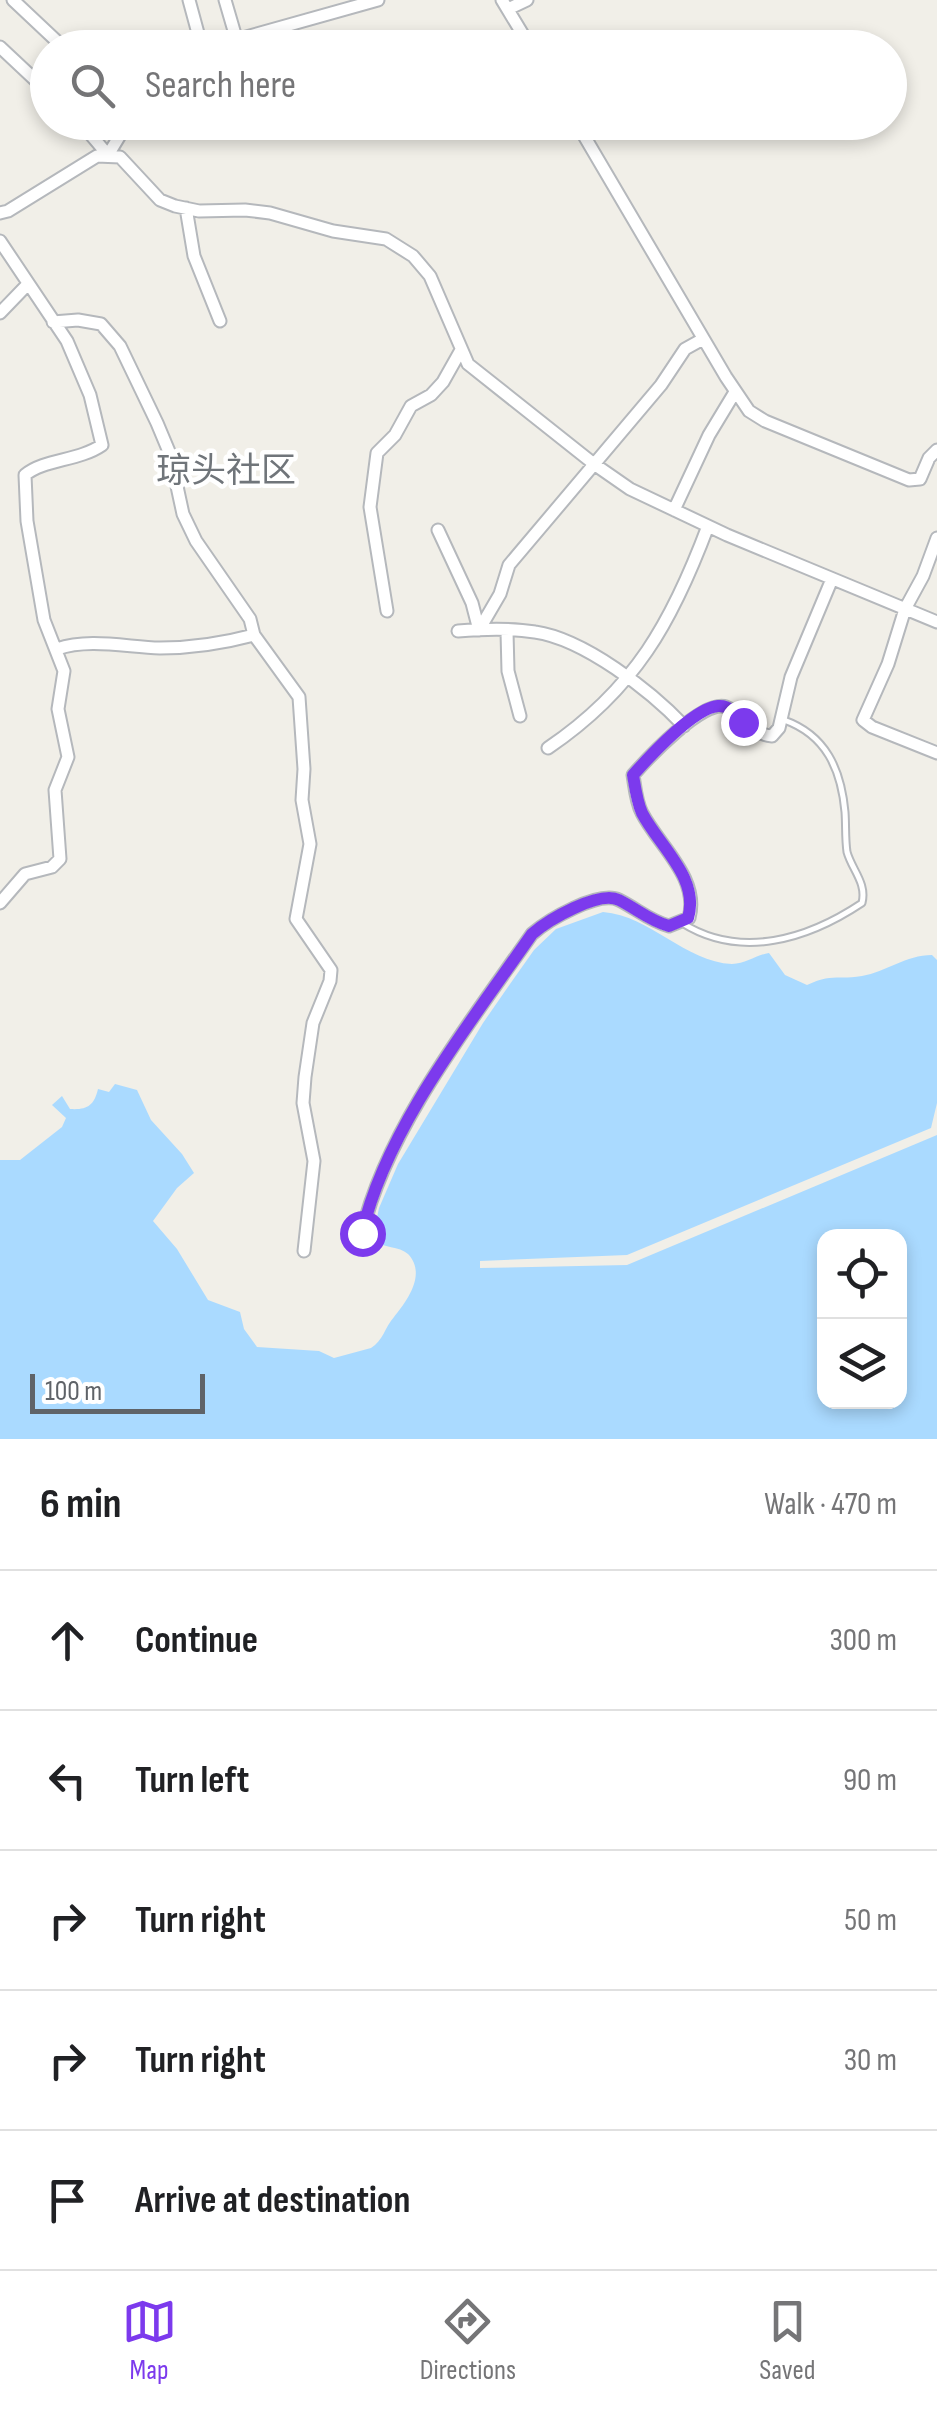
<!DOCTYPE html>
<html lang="en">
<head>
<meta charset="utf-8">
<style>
  :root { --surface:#fff; --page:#f6f6f6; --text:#202124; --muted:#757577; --line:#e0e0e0; --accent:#7c3aed }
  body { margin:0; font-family:"Sofia Sans Condensed","Noto Sans SC",sans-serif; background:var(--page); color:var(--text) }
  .controls { position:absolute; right:30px; bottom:30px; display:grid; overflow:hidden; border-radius:20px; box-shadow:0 5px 15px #0003 }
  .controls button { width:90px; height:90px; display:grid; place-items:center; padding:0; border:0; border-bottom:2px solid var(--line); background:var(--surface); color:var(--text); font:50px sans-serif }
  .scale { position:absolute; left:30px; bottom:25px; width:175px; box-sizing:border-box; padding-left:10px; border:5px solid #5f6368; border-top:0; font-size:28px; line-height:35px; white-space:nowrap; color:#5f6368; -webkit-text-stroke:8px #fff; paint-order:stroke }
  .stop { position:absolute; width:30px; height:30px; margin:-22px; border:8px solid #7c3aed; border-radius:50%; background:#fff }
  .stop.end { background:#7c3aed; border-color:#fff; box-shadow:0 2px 10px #0008 }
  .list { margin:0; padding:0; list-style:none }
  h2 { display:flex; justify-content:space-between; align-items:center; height:130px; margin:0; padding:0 40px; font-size:42px }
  h2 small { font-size:32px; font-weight:400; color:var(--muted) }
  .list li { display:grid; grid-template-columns:65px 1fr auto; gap:30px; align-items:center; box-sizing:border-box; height:140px; padding:0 40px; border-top:2px solid var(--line) }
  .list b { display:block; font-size:38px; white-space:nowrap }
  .list em { font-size:32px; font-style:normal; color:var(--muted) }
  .icon { flex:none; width:55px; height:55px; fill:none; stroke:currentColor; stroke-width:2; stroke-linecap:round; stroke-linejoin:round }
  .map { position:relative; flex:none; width:937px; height:1439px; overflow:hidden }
  .search { position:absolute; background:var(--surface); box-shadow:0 5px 15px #0003; left:30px; right:30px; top:30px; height:110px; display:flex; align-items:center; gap:25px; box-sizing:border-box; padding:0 35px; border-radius:55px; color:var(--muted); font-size:38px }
  .sheet { height:830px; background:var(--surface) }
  nav { display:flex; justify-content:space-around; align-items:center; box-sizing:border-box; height:140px; border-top:2px solid var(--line); background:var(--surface); font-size:28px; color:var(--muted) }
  nav a { display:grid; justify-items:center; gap:5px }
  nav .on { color:var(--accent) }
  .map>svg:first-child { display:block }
  .water { fill:#aadaff; fill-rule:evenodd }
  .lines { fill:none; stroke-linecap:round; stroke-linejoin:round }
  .service-casing { stroke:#b5b8bc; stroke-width:9 }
  .minor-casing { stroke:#b5b8bc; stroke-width:15 }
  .service { stroke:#fff; stroke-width:5 }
  .minor { stroke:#fff; stroke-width:11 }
  .route { stroke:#7c3aed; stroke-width:12 }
  .labels { text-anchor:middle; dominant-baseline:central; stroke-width:9; stroke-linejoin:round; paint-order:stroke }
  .quarter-label { font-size:35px; fill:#70757a; stroke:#fff }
</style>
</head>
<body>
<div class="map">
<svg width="937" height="1439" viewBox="0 0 937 1439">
  <rect width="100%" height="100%" fill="#f1efe8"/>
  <path class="water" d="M603 912C651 916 685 962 732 964 746 964 756 955 769 953L785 975 807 985C832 973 839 980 862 976 886 972 906 955 932 955L937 960V1103L931 1128 627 1255 480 1261V1268L627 1265 937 1135V1439H0V1160H20L62 1127 66 1118 52 1105 62 1096 70 1109C87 1110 94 1106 98 1089L109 1092 115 1084 137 1090 151 1120 182 1154 194 1173 177 1188 153 1221 177 1249 208 1300 240 1312 244 1329 257 1347 319 1351 334 1358 371 1348C383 1341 385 1327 394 1317 407 1301 427 1274 408 1254 399 1246 384 1248 372 1241L379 1208 398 1164 483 1023 510 984 534 950 556 929ZM824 1236H900V1402H824Z"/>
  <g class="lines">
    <g class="service-casing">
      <path id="service" d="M682 923C741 960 808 939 862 903 867 883 852 870 847 852 845 838 846 826 845 812 841 769 826 735 784 720"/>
    </g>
    <g class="minor-casing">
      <path id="minor" d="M13 0 64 48
        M189 0 202 48
        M225 0 239 48
        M502 0 531 48
        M508 9 527 0
        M0 47 48 92
        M207 48 378 0
        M80 122 108 155 128 122
        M576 122 726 377 749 411 765 421 909 480 920 479 929 458 937 450
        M186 208 194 256 220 321
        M0 213 8 211 97 156 120 157 160 200 175 206 199 211 245 210 270 213 333 231 386 239 413 256 430 276 468 364 594 464 630 489 727 535 937 622
        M0 241 67 341 90 395 102 445C79 461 44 459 25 475L27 521 44 620 64 671 58 709 68 757 55 790 60 859 52 867 25 874 0 903
        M0 313 27 285
        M53 322 78 320 101 324 120 346 157 423 170 454 183 514 196 541 250 619 254 635 299 697 304 769 302 800 310 844 296 919 331 970 330 981 313 1023 305 1077 303 1103 314 1161 304 1251
        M674 510 709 435 735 392
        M438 530 472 603 479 630 500 594 509 565 661 385 685 349 703 339
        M937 538 923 576 905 609 888 664 863 720 872 727 937 753
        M387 611 370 507 377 453 395 435 411 406 431 395 443 382 461 350
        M458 631C482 629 511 628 535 632 584 639 651 691 684 726
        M507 632 508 671 520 716
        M57 649C89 638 126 647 160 648 191 648 224 643 254 635
        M548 748C635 689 672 622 708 526
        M362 1233C386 1129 471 1021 532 934 548 920 599 890 619 900 637 909 650 921 669 926L689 918C700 878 659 846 642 813 636 802 635 787 633 775 648 758 704 698 726 707 745 714 750 734 772 736L779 728 791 677 832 579"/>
    </g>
    <use href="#service" class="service"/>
    <use href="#minor" class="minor"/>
  </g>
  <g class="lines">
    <path class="route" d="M362 1233C386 1128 471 1022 532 934 548 920 599 890 619 900 637 909 650 921 669 926L688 918C700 878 659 846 642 813 637 802 635 787 633 775 649 757 694 708 718 706 729 705 737 714 743 722"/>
  </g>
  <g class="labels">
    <g class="quarter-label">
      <text x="226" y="471">琼头社区</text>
    </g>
  </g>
</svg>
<div class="controls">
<button><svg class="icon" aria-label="locate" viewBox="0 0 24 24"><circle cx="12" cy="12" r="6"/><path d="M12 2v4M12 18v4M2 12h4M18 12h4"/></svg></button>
<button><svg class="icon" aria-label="layers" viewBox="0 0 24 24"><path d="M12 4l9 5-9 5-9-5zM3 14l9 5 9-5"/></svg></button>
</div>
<div class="scale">100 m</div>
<div class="stop" style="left:362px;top:1233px"></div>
<div class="stop end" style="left:743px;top:722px"></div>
<div class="search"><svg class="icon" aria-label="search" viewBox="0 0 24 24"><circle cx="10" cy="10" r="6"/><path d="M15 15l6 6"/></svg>Search here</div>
</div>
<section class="sheet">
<h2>6 min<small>Walk · 470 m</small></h2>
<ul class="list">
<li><svg class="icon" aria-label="ahead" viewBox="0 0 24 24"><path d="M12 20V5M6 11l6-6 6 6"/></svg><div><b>Continue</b></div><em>300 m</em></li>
<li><svg class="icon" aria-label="left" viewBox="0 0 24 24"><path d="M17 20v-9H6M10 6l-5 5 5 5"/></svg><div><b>Turn left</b></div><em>90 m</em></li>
<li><svg class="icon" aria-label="right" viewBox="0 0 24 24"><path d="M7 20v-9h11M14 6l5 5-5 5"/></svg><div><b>Turn right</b></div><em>50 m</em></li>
<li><svg class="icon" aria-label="right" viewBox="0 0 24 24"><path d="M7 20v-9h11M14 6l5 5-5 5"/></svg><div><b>Turn right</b></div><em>30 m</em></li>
<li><svg class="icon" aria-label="arrive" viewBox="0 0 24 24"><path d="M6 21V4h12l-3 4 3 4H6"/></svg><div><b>Arrive at destination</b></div></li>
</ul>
</section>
<nav>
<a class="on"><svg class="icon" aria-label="map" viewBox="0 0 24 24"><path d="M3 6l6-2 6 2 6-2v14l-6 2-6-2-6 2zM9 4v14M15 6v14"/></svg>Map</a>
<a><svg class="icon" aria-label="directions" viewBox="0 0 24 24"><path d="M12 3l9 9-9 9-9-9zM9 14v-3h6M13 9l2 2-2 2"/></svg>Directions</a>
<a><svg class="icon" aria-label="saved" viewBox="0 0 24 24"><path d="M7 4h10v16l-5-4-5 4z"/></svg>Saved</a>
</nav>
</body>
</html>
